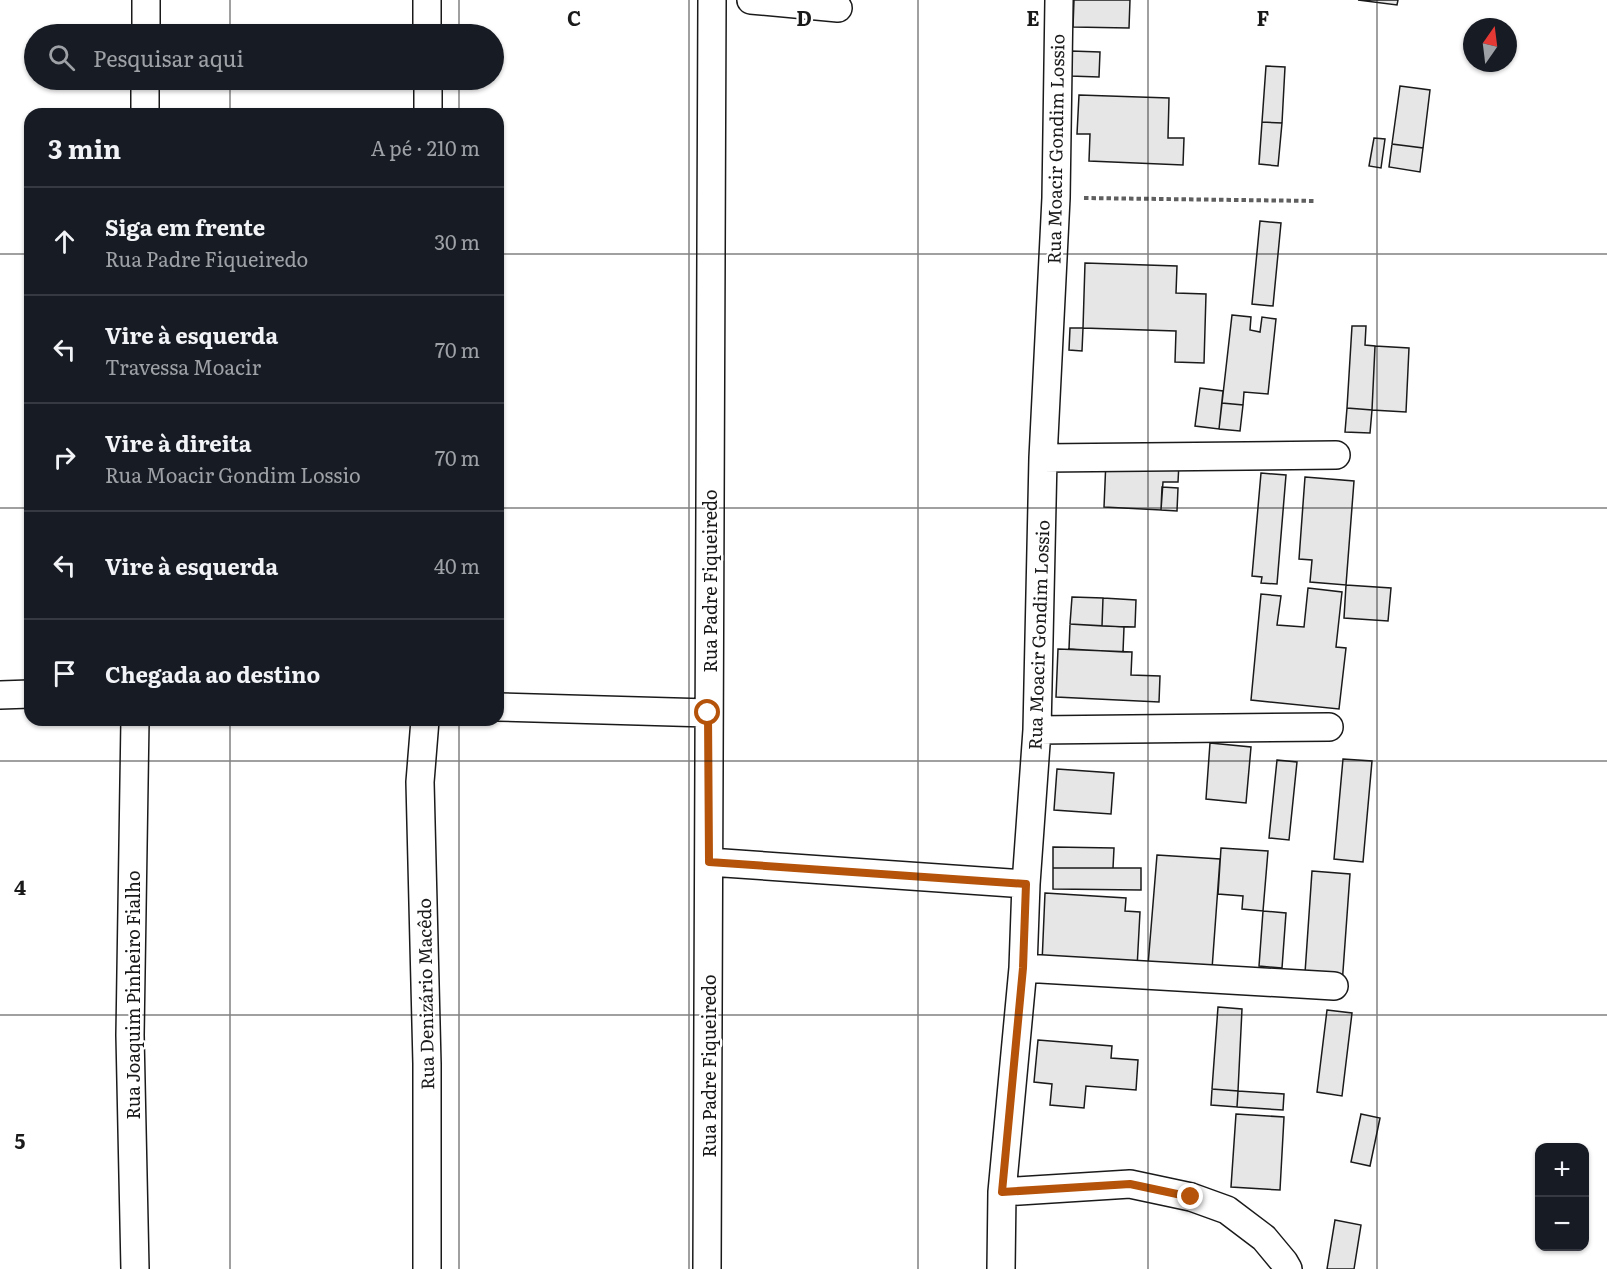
<!DOCTYPE html>
<html lang="pt">
<head>
<meta charset="utf-8">
<style>
  :root { --surface:#171b24; --page:#242831; --text:#f1f3f6; --muted:#9ea1a6; --line:#363941 }
  body { margin:0; font-family:Literata,serif; background:var(--page); color:var(--text) }
  .controls { position:absolute; right:18px; bottom:18px; display:grid; overflow:hidden; border-radius:12px; box-shadow:0 2px 4px #0004 }
  .controls button { width:54px; height:54px; display:grid; place-items:center; padding:0; border:0; border-bottom:2px solid var(--line); background:var(--surface); color:var(--text); font:30px sans-serif }
  .compass { position:absolute; left:1463px; top:18px; width:54px; height:54px; border-radius:50%; background:var(--surface); box-shadow:0 2px 4px #0004; rotate:14deg }
  .stop { position:absolute; width:18px; height:18px; margin:-14px; border:4px solid #b45309; border-radius:50%; background:#fff }
  .stop.end { background:#b45309; border-color:#fff; box-shadow:0 2px 6px #0008 }
  .list { margin:0; padding:0; list-style:none }
  h2 { display:flex; justify-content:space-between; align-items:center; height:78px; margin:0; padding:0 24px; font-size:26px }
  h2 small { font-size:20px; font-weight:400; color:var(--muted) }
  .list li { display:grid; grid-template-columns:39px 1fr auto; gap:18px; align-items:center; box-sizing:border-box; height:108px; padding:0 24px; border-top:2px solid var(--line) }
  .list b { display:block; font-size:22px; white-space:nowrap }
  .list p { margin:0; font-size:20px; white-space:nowrap; color:var(--muted) }
  .list em { font-size:20px; font-style:normal; color:var(--muted) }
  .icon { flex:none; width:33px; height:33px; fill:none; stroke:currentColor; stroke-width:2; stroke-linecap:round; stroke-linejoin:round }
  .map { position:relative; flex:none; width:1607px; height:1269px; overflow:hidden }
  .search { position:absolute; background:var(--surface); box-shadow:0 2px 4px #0004; left:24px; top:24px; width:480px; height:66px; display:flex; align-items:center; gap:15px; box-sizing:border-box; padding:0 21px; border-radius:33px; color:var(--muted); font-size:22px }
  .panel { position:absolute; background:var(--surface); box-shadow:0 2px 4px #0004; left:24px; top:108px; width:480px; height:618px; border-radius:18px }
  .map>svg:first-child { display:block }
  .building { fill:#e6e6e6; stroke:#1a1a1a; stroke-width:1.5 }
  .lines { fill:none; stroke-linecap:round; stroke-linejoin:round }
  .street-casing { stroke:#1a1a1a; stroke-width:30 }
  .path { stroke:#5f5f5f; stroke-width:4; stroke-dasharray:4.5 3; stroke-linecap:butt }
  .street { stroke:#fff; stroke-width:27 }
  .route { stroke:#b45309; stroke-width:8 }
  .grid { fill:none; stroke:#1a1a1a; stroke-width:1.5; stroke-opacity:0.55 }
  .labels { text-anchor:middle; dominant-baseline:central; stroke-width:4.5; stroke-linejoin:round; paint-order:stroke }
  .street-label { font-size:18px; fill:#1a1a1a; stroke:#fff }
  .grid-label { font-size:20px; text-anchor:middle; font-weight:bold; fill:#1a1a1a; stroke:#fff; stroke-width:4.5; stroke-linejoin:round; paint-order:stroke }
</style>
</head>
<body>
<div class="map">
<svg width="1607" height="1269" viewBox="0 0 1607 1269">
  <rect width="100%" height="100%" fill="#fff"/>
  <path class="building" d="M1074 0H1130L1129 28 1073 27Z
    M1358 0H1398L1397 5Z
    M1071 51 1100 52 1099 77 1070 76Z
    M1266 66 1285 67 1282 123 1262 122Z
    M1400 86 1430 90 1423 148 1392 144Z
    M1079 95 1169 98 1168 138H1184L1183 165 1089 161 1090 134H1077Z
    M1262 122 1282 123 1278 166 1259 164Z
    M1374 138 1385 139 1381 168 1369 166Z
    M1392 144 1423 148 1420 172 1389 167Z
    M1260 221 1281 223 1273 306 1252 304Z
    M1085 263 1177 266 1176 293 1206 294 1204 363 1175 362 1176 331 1083 328Z
    M1232 315 1251 317 1250 330 1260 332 1262 317 1276 319 1268 394 1244 392 1243 405 1222 403Z
    M1352 326H1366L1365 345 1375 346 1372 410 1347 408Z
    M1070 328H1083L1082 351 1069 350Z
    M1375 346 1409 348 1406 412 1372 410Z
    M1200 388 1223 391 1219 429 1195 426Z
    M1222 403 1243 405 1240 431 1219 429Z
    M1347 408 1372 410 1370 433 1345 432Z
    M1106 460 1179 463 1178 482H1163L1161 510 1104 507Z
    M1261 473 1286 475 1277 584 1261 583 1262 577 1252 576Z
    M1305 477 1354 481 1346 585 1310 582 1312 560 1299 559Z
    M1162 487 1178 488 1177 511 1161 510Z
    M1346 585 1391 588 1388 621 1344 618Z
    M1308 588 1342 592 1336 647 1346 648 1339 709 1251 700 1261 594 1281 596 1277 625 1304 627Z
    M1072 597 1103 598 1102 626 1070 624Z
    M1103 598 1136 600 1135 627 1102 626Z
    M1070 624 1124 627 1123 652 1069 649Z
    M1058 649 1132 652 1131 675 1160 676 1159 702 1056 697Z
    M1210 743 1251 747 1246 803 1206 799Z
    M1343 759 1372 761 1363 862 1334 859Z
    M1277 760 1297 762 1289 840 1269 838Z
    M1057 769 1114 773 1111 814 1054 810Z
    M1053 847 1114 848 1113 868H1053Z
    M1221 848 1268 851 1263 911 1242 909 1243 896 1218 894Z
    M1157 855 1220 859 1212 969 1148 965Z
    M1053 868H1141V890L1053 889Z
    M1312 871 1350 874 1342 985 1305 973Z
    M1045 893 1126 898 1125 911 1140 912 1137 968 1042 963Z
    M1263 911 1286 913 1282 968 1259 966Z
    M1218 1007 1242 1009 1238 1091 1212 1089Z
    M1327 1010 1352 1013 1342 1096 1317 1092Z
    M1038 1040 1112 1046 1111 1058 1138 1060 1136 1090 1086 1086 1084 1108 1050 1105 1052 1084 1034 1082Z
    M1212 1089 1238 1091 1237 1107 1211 1105Z
    M1238 1091 1284 1094 1283 1110 1237 1107Z
    M1236 1114 1284 1117 1280 1190 1231 1187Z
    M1361 1114 1380 1118 1370 1166 1351 1162Z
    M1335 1220 1361 1225 1354 1269H1327Z"/>
  <g class="lines">
    <g class="street-casing">
      <path id="street" d="M427 0V34
        M751 0 838 8
        M146 34V0
        M428 80V114
        M145 114V80
        M1043 458 1336 455
        M0 695 30 694
        M498 707 708 713
        M425 720 420 782 427 1064V1269
        M1037 730 1329 727
        M709 862 1026 884
        M1023 968 1334 986
        M1002 1192 1130 1184 1191 1197 1227 1210 1264 1238 1284 1262 1288 1269
        M135 1269 130 1035 135 720
        M707 1269 712 0
        M1001 1269 1002 1192 1023 968 1026 884 1037 730 1043 458 1056 198 1059 0"/>
    </g>
    <path class="path" d="M1084 198 1316 201"/>
    <use href="#street" class="street"/>
  </g>
  <g class="lines">
    <path class="route" d="M708 713 709 862 1026 884 1023 968 1002 1192 1130 1184 1191 1197"/>
  </g>
  <path class="grid" d="M230 0V34M459 0V34M689 0V1269M918 0V1269M1148 0V1269M1377 0V1269M230 80V114M459 80V114M0 254H30M498 254H1607M0 508H30M498 508H1607M230 720V1269M459 720V1269M0 761H1607M0 1015H1607"/>
  <g class="labels">
    <g class="street-label">
      <text transform="translate(1055 149) rotate(-89)">Rua Moacir Gondim Lossio</text>
      <text transform="translate(709 581) rotate(-90)">Rua Padre Fiqueiredo</text>
      <text transform="translate(1038 635) rotate(-88)">Rua Moacir Gondim Lossio</text>
      <text transform="translate(425 994) rotate(-91)">Rua Denizário Macêdo</text>
      <text transform="translate(132 995) rotate(-90)">Rua Joaquim Pinheiro Fialho</text>
      <text transform="translate(708 1066) rotate(-90)">Rua Padre Fiqueiredo</text>
    </g>
  </g>
  <g class="grid-label">
    <text x="574" y="26">C</text>
    <text x="804" y="26">D</text>
    <text x="1033" y="26">E</text>
    <text x="1263" y="26">F</text>
    <text x="20" y="895">4</text>
    <text x="20" y="1149">5</text>
  </g>
</svg>
<div class="controls">
<button>+</button>
<button>−</button>
</div>
<svg class="compass" viewBox="-18 -18 36 36"><path d="M0-13l5 13h-10z" fill="#e53935"/><path d="M0 13l5-13h-10z" fill="#9ea1a6"/></svg>
<div class="stop" style="left:708px;top:713px"></div>
<div class="stop end" style="left:1191px;top:1197px"></div>
<div class="search"><svg class="icon" aria-label="search" viewBox="0 0 24 24"><circle cx="10" cy="10" r="6"/><path d="M15 15l6 6"/></svg>Pesquisar aqui</div>
<section class="panel">
<h2>3 min<small>A pé · 210 m</small></h2>
<ul class="list">
<li><svg class="icon" aria-label="ahead" viewBox="0 0 24 24"><path d="M12 20V5M6 11l6-6 6 6"/></svg><div><b>Siga em frente</b><p>Rua Padre Fiqueiredo</p></div><em>30 m</em></li>
<li><svg class="icon" aria-label="left" viewBox="0 0 24 24"><path d="M17 20v-9H6M10 6l-5 5 5 5"/></svg><div><b>Vire à esquerda</b><p>Travessa Moacir</p></div><em>70 m</em></li>
<li><svg class="icon" aria-label="right" viewBox="0 0 24 24"><path d="M7 20v-9h11M14 6l5 5-5 5"/></svg><div><b>Vire à direita</b><p>Rua Moacir Gondim Lossio</p></div><em>70 m</em></li>
<li><svg class="icon" aria-label="left" viewBox="0 0 24 24"><path d="M17 20v-9H6M10 6l-5 5 5 5"/></svg><div><b>Vire à esquerda</b></div><em>40 m</em></li>
<li><svg class="icon" aria-label="arrive" viewBox="0 0 24 24"><path d="M6 21V4h12l-3 4 3 4H6"/></svg><div><b>Chegada ao destino</b></div></li>
</ul>
</section>
</div>
</body>
</html>
